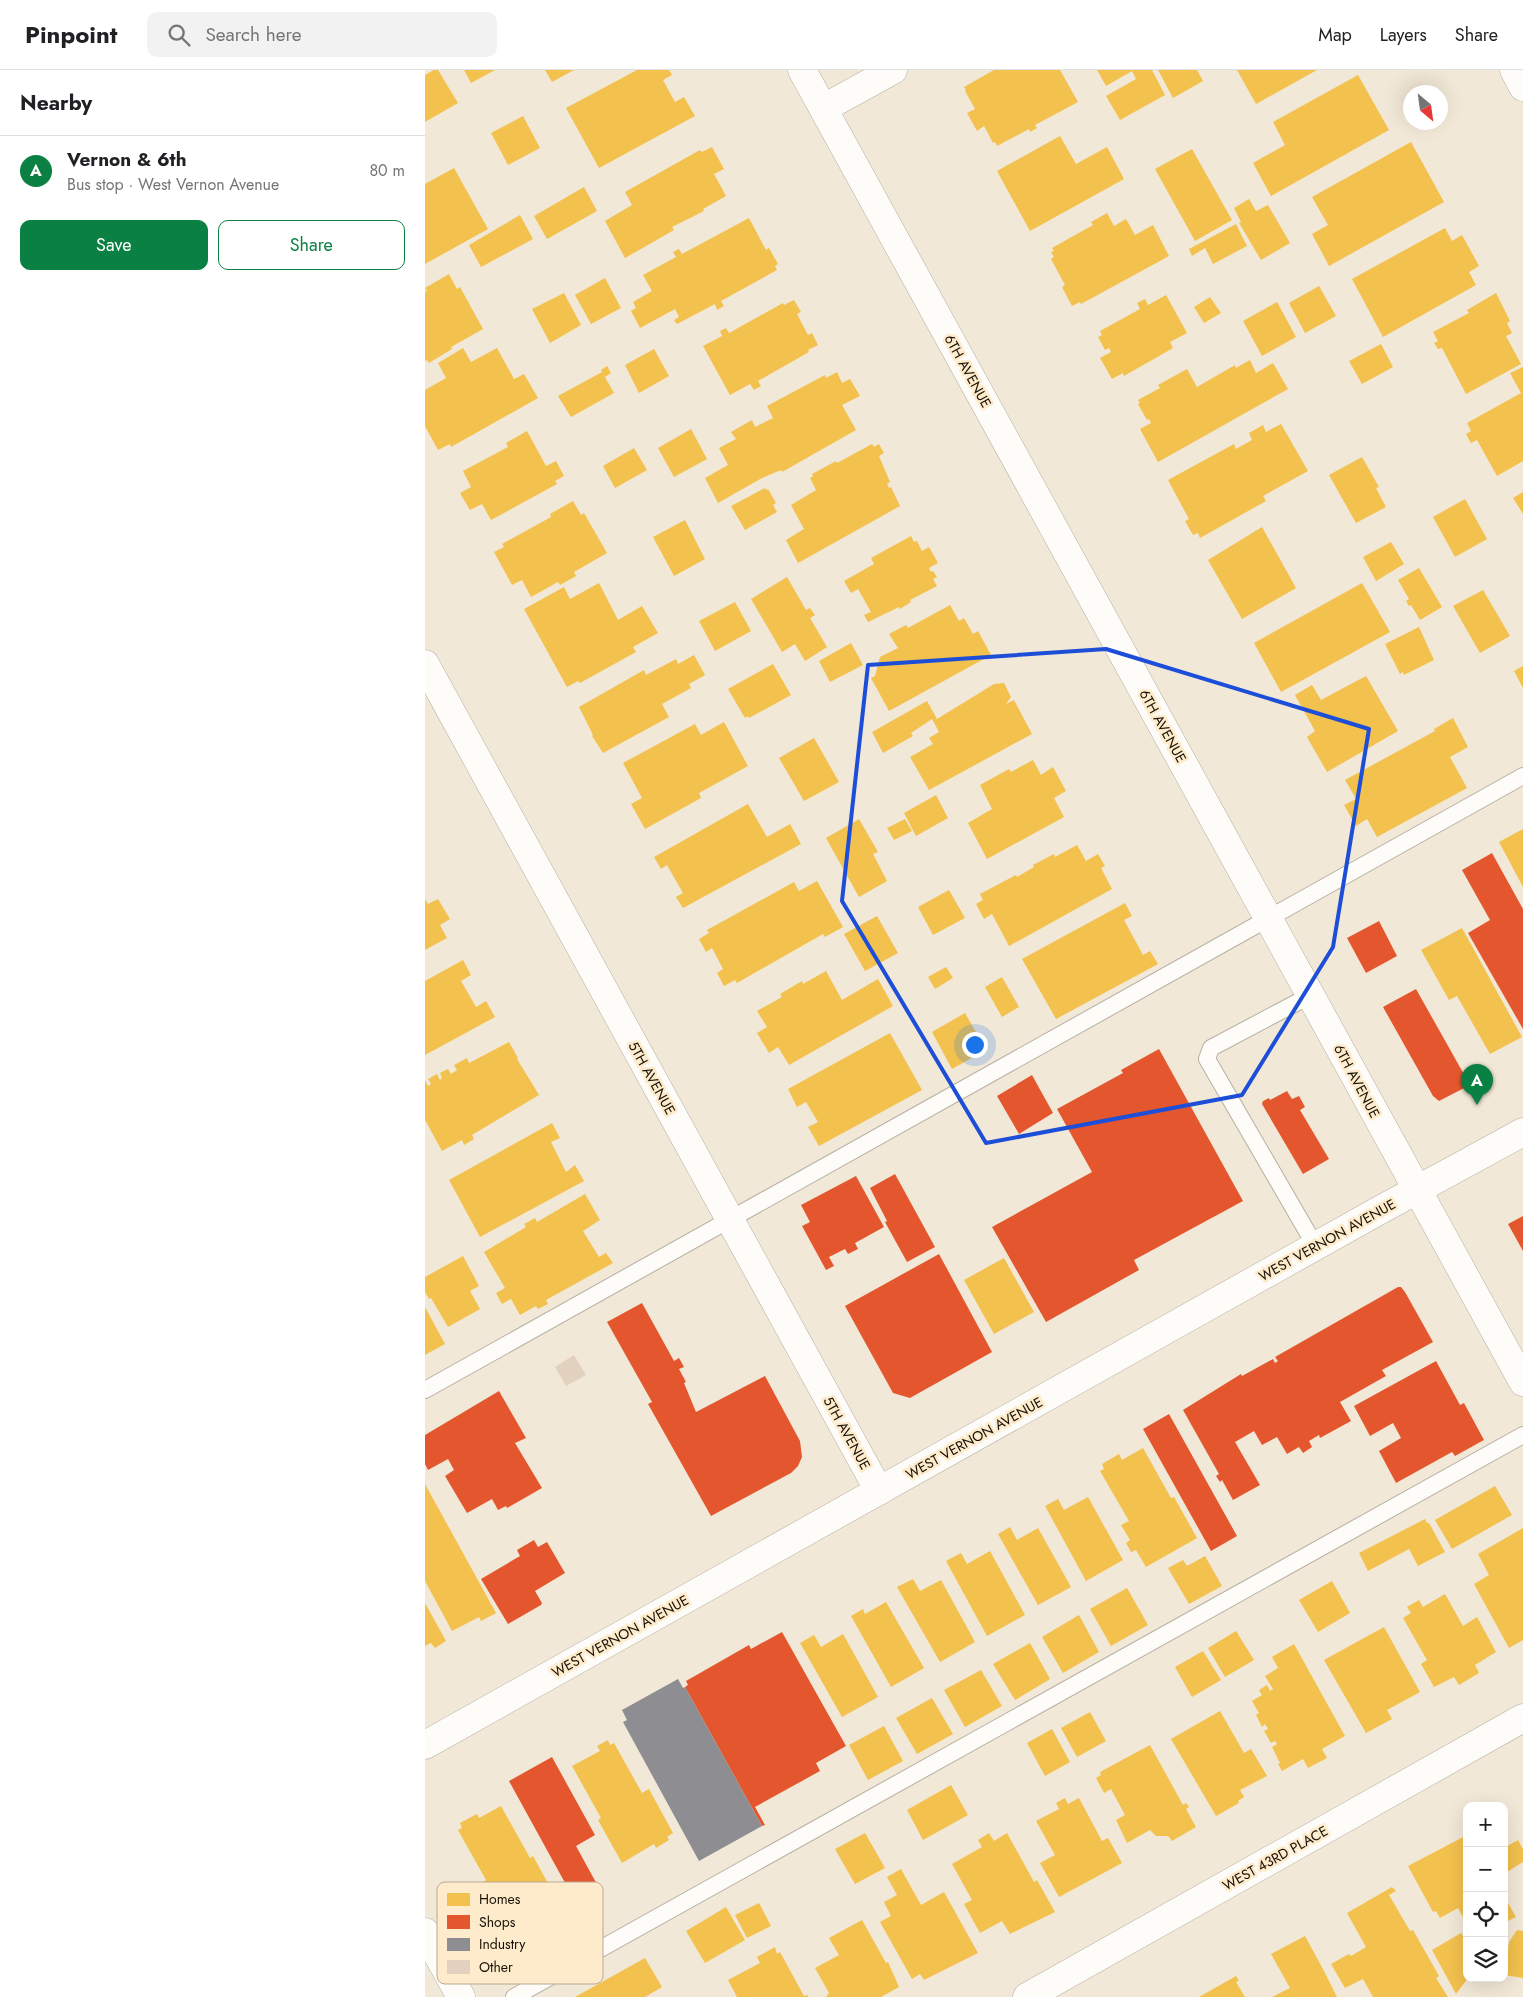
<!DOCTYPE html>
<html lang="en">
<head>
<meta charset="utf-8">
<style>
  :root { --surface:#fff; --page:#f2f2f2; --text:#202124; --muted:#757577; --line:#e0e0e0; --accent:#0b8043 }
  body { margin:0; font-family:Jost,sans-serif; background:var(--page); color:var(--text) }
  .controls { position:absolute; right:15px; bottom:15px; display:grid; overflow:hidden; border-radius:10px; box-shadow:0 5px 20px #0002 }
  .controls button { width:45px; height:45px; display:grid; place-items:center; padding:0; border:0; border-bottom:1px solid var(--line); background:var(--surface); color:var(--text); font:25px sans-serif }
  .compass { position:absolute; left:978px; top:15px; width:45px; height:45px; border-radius:50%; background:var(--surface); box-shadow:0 5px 20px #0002; rotate:151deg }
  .you { position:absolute; left:549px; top:974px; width:18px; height:18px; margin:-12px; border:4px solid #fff; border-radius:50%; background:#1a73e8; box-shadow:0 0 0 8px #1a73e833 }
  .badge { display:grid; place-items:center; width:32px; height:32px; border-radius:50%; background:var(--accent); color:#fff; font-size:16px; font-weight:700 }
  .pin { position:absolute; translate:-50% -41px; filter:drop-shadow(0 1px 2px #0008) }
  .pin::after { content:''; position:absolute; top:26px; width:18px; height:15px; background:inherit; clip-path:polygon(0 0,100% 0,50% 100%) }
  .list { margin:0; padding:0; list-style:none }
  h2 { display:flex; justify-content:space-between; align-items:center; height:65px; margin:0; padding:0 20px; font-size:21px }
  h2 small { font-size:16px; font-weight:400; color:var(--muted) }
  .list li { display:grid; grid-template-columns:32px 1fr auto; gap:15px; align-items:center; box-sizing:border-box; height:70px; padding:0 20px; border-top:1px solid var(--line) }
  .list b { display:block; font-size:19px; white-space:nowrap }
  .list p { margin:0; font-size:16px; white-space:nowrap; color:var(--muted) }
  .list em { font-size:16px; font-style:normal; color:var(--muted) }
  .actions { display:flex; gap:10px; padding:15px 20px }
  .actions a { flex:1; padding:11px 0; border:1px solid var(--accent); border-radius:10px; text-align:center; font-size:18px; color:var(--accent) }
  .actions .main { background:var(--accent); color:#fff }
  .icon { flex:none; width:28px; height:28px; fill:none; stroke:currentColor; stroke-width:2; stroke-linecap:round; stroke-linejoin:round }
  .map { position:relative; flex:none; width:1098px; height:1927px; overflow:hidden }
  header { display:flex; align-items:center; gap:30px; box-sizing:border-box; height:70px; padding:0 25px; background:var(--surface); border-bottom:1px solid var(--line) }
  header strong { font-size:24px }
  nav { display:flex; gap:28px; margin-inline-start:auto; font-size:18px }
  .search { width:350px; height:45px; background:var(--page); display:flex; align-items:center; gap:12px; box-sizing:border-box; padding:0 18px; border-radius:10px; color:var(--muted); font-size:19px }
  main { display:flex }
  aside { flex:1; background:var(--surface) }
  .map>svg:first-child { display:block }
  .homes { fill:#f2c14e }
  .shops { fill:#e4572e }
  .industry { fill:#8d8d92 }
  .building { fill:#e3d1bf }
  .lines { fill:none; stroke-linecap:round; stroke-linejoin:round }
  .lane-casing { stroke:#b7afa2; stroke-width:18 }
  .street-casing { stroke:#b7afa2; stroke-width:29 }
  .secondary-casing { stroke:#b7afa2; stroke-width:29 }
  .lane { stroke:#fdfcf9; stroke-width:16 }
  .street { stroke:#fdfcf9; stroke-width:28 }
  .secondary { stroke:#fdfcf9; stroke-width:28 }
  .marked { fill:none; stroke:#1d4ed8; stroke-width:4; stroke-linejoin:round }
  .labels { text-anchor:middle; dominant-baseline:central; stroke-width:5; stroke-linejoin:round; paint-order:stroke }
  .street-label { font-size:14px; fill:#171006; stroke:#feebcb }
  .key { fill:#feebcb; stroke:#b9a990; stroke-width:1 }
  .key-label { font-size:14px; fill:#171006 }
</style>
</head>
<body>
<header>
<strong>Pinpoint</strong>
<div class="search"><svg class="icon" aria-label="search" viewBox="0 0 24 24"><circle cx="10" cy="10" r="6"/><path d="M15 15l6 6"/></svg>Search here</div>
<nav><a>Map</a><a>Layers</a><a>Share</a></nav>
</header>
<main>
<aside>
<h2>Nearby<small></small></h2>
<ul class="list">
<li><span class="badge">A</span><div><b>Vernon &amp; 6th</b><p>Bus stop · West Vernon Avenue</p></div><em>80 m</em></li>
</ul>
<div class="actions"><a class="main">Save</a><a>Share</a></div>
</aside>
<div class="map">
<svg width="1098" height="1927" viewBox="0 0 1098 1927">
  <rect width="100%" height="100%" fill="#f2e8d7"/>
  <path class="homes" d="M9 0H13L33 33 0 52V5Z
    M39 0H70L46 13Z
    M120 0H149L127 12Z
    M212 0H244L247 5 238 10 250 32 259 27 270 46 174 98 141 38Z
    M569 0H635L653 32 610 55 612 58 605 62 604 59 572 76 570 72 568 73 559 56 552 61 542 43 550 39 540 21 541 20 539 17Z
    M672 0H727L740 25 695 50 681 26 711 9 707 1 681 16Z
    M733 0H772L778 11 748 28Z
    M812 0H892L831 34Z
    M933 5 964 60 846 126 828 93 860 75 848 52Z
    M98 46 115 78 83 95 66 63Z
    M635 66 651 94 682 77 699 109 605 161 572 101Z
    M986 72 1019 132 904 196 887 164 903 155 887 127Z
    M287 77 299 99 289 104 301 126 278 139 279 141 247 157 249 160 200 188 180 151 207 135 200 122 275 80 277 82Z
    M767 79 807 150 770 171 730 99Z
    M29 98 63 159 0 194V114Z
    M159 117 172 141 122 169 109 146Z
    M824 129 831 141 843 135 865 173 836 190 814 153 816 152 809 138Z
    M682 143 689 156 701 149 710 165 728 155 744 186 656 234 655 232 647 236 637 217 640 215 626 189 629 187 626 182 629 181 627 178 668 155 666 152Z
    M95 145 108 169 56 197 44 175Z
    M324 148 341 180 344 178 353 194 350 196 352 200 296 231 299 236 292 240 290 234 252 254 249 250 254 247 250 239 215 258 206 241 211 238 208 232 227 221 218 205 251 187 248 182 254 179 257 184Z
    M811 154 822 176 788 194 780 178 767 186 764 179Z
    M1020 158 1027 171 1037 165 1054 196 1044 202 1051 215 958 267 927 209Z
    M24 204 32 219 35 217 58 259 26 277 27 279 4 293 2 290 0 291V222L2 221 0 218Z
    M180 208 196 238 166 254 150 225Z
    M894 216 911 246 880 263 864 233Z
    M139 223 156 255 125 273 107 239Z
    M1071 223 1085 251 1082 253 1087 263 1081 266 1096 294 1041 324 1017 278 1013 279 1009 273 1013 271 1008 262 1044 243 1042 240Z
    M741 225 762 263 745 272 748 278 699 306 698 303 687 309 675 288 686 282 684 278 680 280 673 267 677 265 675 261 715 239 712 233 720 229 723 235Z
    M785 227 796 243 779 253 769 237Z
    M369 230 376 242 372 244 383 265 387 263 393 275 383 280 384 282 333 311 336 316 329 320 325 314 305 325 278 276 297 266 295 261 301 258 304 263 358 233 359 235Z
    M852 232 871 267 837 286 818 251Z
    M956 274 968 297 937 314 924 291Z
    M38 278 46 292 72 278 89 309 99 304 113 328 26 377 25 374 13 380 0 356V320L21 308 13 293Z
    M229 279 244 306 214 323 200 295Z
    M825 290 831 303 848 293 863 319 733 392 715 359 726 353 724 349 722 350 713 334 715 333 713 330 735 318 733 315 762 299 772 317 810 295 811 298Z
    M182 296 186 303 180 307 189 323 146 347 133 326 177 302 176 300Z
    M1098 297V391L1072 406 1052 370 1046 373 1041 364 1046 361 1042 353 1096 323 1085 303Z
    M412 302 417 313 425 309 435 326 417 335 431 360 357 402 356 400 337 408 293 433 280 408 303 395 294 378 311 369 306 362 327 350 330 357 348 348 342 336 400 305 401 308Z
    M856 354 883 401 838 426 841 431 775 468 773 463 768 465 760 451 764 449 743 410 809 374 811 379 827 370 824 363 838 355 841 362Z
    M266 359 282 389 249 407 233 378Z
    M102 361 121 396 131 391 139 406 130 411 132 414 66 450 57 434 45 440 35 423 46 417 38 401 83 377 81 373Z
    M447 374 449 377 454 374 459 383 454 386 465 412 462 414 464 418 466 417 475 436 373 493 361 470 379 459 366 435 391 420 385 408 388 406 387 404 411 391 412 393Z
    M209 378 222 400 190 418 178 396Z
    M937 387 954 417 951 418 961 437 931 453 904 405Z
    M340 418 341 420 343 419 351 433 348 435 352 442 320 460 306 436Z
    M1098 422V444L1088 428Z
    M1040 429 1062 469 1030 487 1008 447Z
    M148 431 156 445 159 443 182 483 149 502 151 506 135 515 133 512 106 527 97 510 87 515 69 482 79 477 77 474 126 447 125 444Z
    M260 450 280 489 249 506 228 467Z
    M837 457 871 518 817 549 783 490Z
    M486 466 489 472 492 471 497 481 504 477 513 493 504 498 506 502 508 501 512 507 508 509 512 516 485 530 486 532 475 539 474 537 443 552 439 545 446 542 433 519 426 523 419 511 449 494 446 488Z
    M966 472 979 494 951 511 938 487Z
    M994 498 1017 537 995 550 986 535 984 536 981 531 984 529 973 510Z
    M362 507 381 540 385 538 390 545 385 548 402 577 380 591 370 574 357 582 326 529Z
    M174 513 193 550 217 536 233 563 208 577 211 582 155 613 153 611 142 617 99 539 139 517 145 529Z
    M937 513 965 562 856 622 829 573Z
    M1058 520 1085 566 1055 583 1028 536Z
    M310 532 326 561 290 581 274 551Z
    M525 535 534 551 539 548 548 564 553 561 566 585 464 641 446 608 450 606 455 587 473 578 464 564 481 555 483 558Z
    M994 557 1009 590 979 605 978 602 975 604 960 574Z
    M426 573 438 595 405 612 394 591Z
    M269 585 280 605 264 614 266 618 237 634 244 647 178 683 167 666 168 665 154 637 219 600 221 605 251 589 253 594Z
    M348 594 366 625 324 648 323 646 320 648 303 619Z
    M1098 596V618L1089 601Z
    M941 606 973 661 902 702 882 667 890 661 870 625 887 615 896 630Z
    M579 613 586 627 581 634 589 630 607 664 504 720 485 687 508 674 504 668 514 662 507 649 486 663 488 666 458 683 447 662 502 631 512 649 569 614Z
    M1028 648 1043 677 1025 687 1042 718 952 767 942 749 931 756 919 735 931 729 920 710 1010 661 1009 659Z
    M299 652 323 696 274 723 276 728 220 759 206 734 217 728 198 693 270 654 276 665Z
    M389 668 414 712 379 731 354 688Z
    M608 690 616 705 628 697 641 721 629 728 639 747 562 789 543 753 567 739 555 715 584 699 586 702Z
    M511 725 523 748 491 766 479 743Z
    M323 734 342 767 365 754 376 774 258 838 251 827 258 823 242 795 236 799 229 787Z
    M434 749 453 782 448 784 462 811 434 827 401 768Z
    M480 749 487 761 469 770 462 758Z
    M1098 759V817L1074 772Z
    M652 775 661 791 673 784 680 796 676 798 687 819 584 876 567 844 559 849 551 834 558 830 555 824 591 805 592 807 609 797 608 795 629 784 630 787Z
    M392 811 418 857 400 867 398 864 312 913 310 910 299 916 292 903 298 899 287 878 281 882 274 869 284 863 282 860 369 812 374 821Z
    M524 820 540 848 508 865 493 837Z
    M0 829 3 834 13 829 25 849 15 855 22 868 0 880Z
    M700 833 707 846 699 850 718 885 725 881 733 894 631 949 597 889Z
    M452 846 473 883 440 901 419 864Z
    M1037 858 1097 967 1065 984 1032 926 1024 930 996 880Z
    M38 890 46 905 36 911 51 937 61 931 70 947 0 985V911Z
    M521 897 528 908 510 919 503 907Z
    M401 901 417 930 453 909 468 936 364 995 353 977 344 983 332 963 342 957 332 941 357 927 355 924 377 911 378 914Z
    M577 907 594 937 577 947 560 917Z
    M540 943 561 980 527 999 507 962Z
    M465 963 497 1020 394 1076 383 1057 393 1052 381 1032 372 1037 363 1019Z
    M84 972 93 988 92 989 114 1025 47 1065 49 1069 39 1075 37 1070 17 1081 0 1050V1010L3 1016 6 1014 3 1009 12 1004 15 1010 17 1008 15 1003 23 999 26 1004 32 1000 29 995 42 988 44 993Z
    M127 1053 135 1068 126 1072 141 1102 150 1095 159 1111 55 1167 24 1110Z
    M160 1124 175 1150 158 1161 174 1187 181 1183 188 1193 121 1230 123 1234 113 1239 111 1236 95 1245 86 1229 77 1234 71 1223 80 1218 59 1182 101 1157 99 1154 110 1148 112 1152Z
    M38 1186 54 1216 45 1221 55 1239 23 1257 6 1228 4 1229 0 1222V1207Z
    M579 1188 609 1242 569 1264 539 1210Z
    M0 1237 20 1274 0 1285Z
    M718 1378 746 1428 749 1427 772 1468 721 1497 711 1480 706 1482 701 1473 705 1470 696 1455 704 1451 675 1401 679 1399 677 1394 694 1384 697 1390Z
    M0 1414 71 1543 56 1551 54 1547 27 1561 0 1511Z
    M1070 1416 1087 1445 1027 1479 1010 1450Z
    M663 1427 698 1490 661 1511 620 1436 633 1429 639 1440Z
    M1000 1449 1002 1453H1004L1020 1482 993 1496 984 1479 943 1501 934 1483Z
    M585 1457 592 1470 613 1458 646 1517 613 1535 573 1464Z
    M1098 1458V1570L1084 1578 1049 1514 1064 1505 1053 1484Z
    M565 1481 600 1545 562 1566 521 1491 536 1483 542 1494Z
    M780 1486 797 1516 764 1534 743 1498 758 1490 762 1496Z
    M488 1509 495 1521 516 1510 550 1572 515 1592 472 1517Z
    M907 1511 925 1543 893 1562 874 1530Z
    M702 1518 723 1555 686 1576 665 1539Z
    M1020 1524 1038 1556 1052 1547 1071 1582 1050 1595 1054 1603 1034 1615 1029 1607 1009 1617 996 1594 1002 1590 978 1548 986 1543 982 1537 994 1530 998 1537Z
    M461 1532 499 1598 466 1617 426 1546 438 1539 440 1544Z
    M0 1533 21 1571 10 1578 6 1573 0 1576Z
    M654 1545 674 1582 638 1603 617 1567Z
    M959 1557 995 1622 962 1640 967 1649 941 1663 899 1590Z
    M811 1561 829 1590 800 1607 783 1578Z
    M418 1564 453 1627 417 1647 375 1573 389 1565 396 1577Z
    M605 1573 625 1609 590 1630 568 1594Z
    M869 1574 920 1666 897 1679 902 1688 883 1698 878 1689 857 1701 853 1694 855 1693 847 1677 852 1674 850 1671 846 1673 839 1661 843 1659 840 1654 837 1657 831 1645 834 1643 827 1631 837 1625 834 1620 842 1615 845 1621 848 1619 840 1606 853 1598 847 1587Z
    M778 1581 796 1610 767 1627 750 1597Z
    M556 1600 577 1636 540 1657 519 1620Z
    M507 1628 528 1664 492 1684 471 1648Z
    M795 1641 819 1683 826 1679 842 1706 815 1720 819 1727 813 1731 814 1733 791 1746 746 1669Z
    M665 1642 681 1671 652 1687 636 1658Z
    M459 1656 478 1691 443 1710 424 1675Z
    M627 1659 645 1692 620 1706 602 1673Z
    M183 1670 185 1675 189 1673 217 1723 224 1719 248 1763 242 1767 244 1770 231 1778 229 1774 197 1793 173 1750 176 1748 147 1696 175 1681 172 1676Z
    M725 1675 758 1735 761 1733 764 1737 761 1739 771 1757 747 1771 743 1766H731L725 1760 702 1773 691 1750 700 1745 686 1719 679 1723 671 1708 676 1705 675 1702Z
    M526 1715 543 1745 498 1770 482 1740Z
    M640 1728 643 1734 654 1728 677 1771 683 1768 697 1793 634 1827 615 1793 630 1785 611 1751 634 1739 631 1733Z
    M76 1736 105 1788 108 1786 131 1828 111 1840 114 1844 88 1859 85 1855 79 1858 68 1838 63 1840 59 1833 64 1830 55 1814 61 1810 33 1760 37 1758 35 1753 52 1744 54 1748Z
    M440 1763 460 1798 430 1814 410 1779Z
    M564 1763 569 1771 582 1763 609 1812 612 1810 630 1842 585 1864 577 1851 555 1863 539 1834 547 1830 527 1794 557 1777 553 1770Z
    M1042 1765V1855L1033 1838 1015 1848 1011 1841 1008 1842 983 1796Z
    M1093 1770 1098 1779V1792L1082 1802 1079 1797V1778Z
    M476 1799 496 1835 519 1822 553 1883 499 1910 495 1904 487 1909 455 1852 466 1846 459 1832 472 1825 462 1807Z
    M967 1817 971 1821 964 1825 985 1861 988 1860 1014 1906 1011 1908 1023 1927H948L938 1909 920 1918 906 1894 924 1884 926 1886 941 1877 922 1843Z
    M1079 1826 1091 1847 1079 1853Z
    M334 1833 346 1856 322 1868 310 1845Z
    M301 1837 320 1870 280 1893 261 1861Z
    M437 1850 461 1893 463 1892 474 1917 456 1927H401L404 1923 390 1898 414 1885 404 1868Z
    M1092 1860 1098 1861V1908L1079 1905 1084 1872Z
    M1036 1863 1042 1872V1908H1043L1031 1924 1007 1880Z
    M880 1866 899 1901 912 1927H847L865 1918 846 1884Z
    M350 1877 352 1884 355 1882 379 1926 382 1925 384 1927H312L303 1910 335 1893 332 1887Z
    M220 1888 237 1917 220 1927H150Z
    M811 1906 814 1911 811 1912 820 1927H774Z"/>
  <path class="shops" d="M1067 783 1098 839V959L1043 863 1065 850 1037 800Z
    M954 851 972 886 941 903 922 868Z
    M991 919 1045 1015 1014 1031 1008 1026 958 937Z
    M734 979 818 1131 709 1190 714 1200 621 1252 567 1157 667 1102 632 1039 698 1003 696 1000Z
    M607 1005 628 1043 594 1064 572 1026Z
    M862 1021 867 1029 874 1026 880 1037 875 1040 904 1089 878 1104 837 1034 838 1031 844 1028 845 1030Z
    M470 1104 510 1177 482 1192 460 1152 462 1151 445 1118Z
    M431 1106 459 1157 430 1173 433 1179 423 1184 420 1179 404 1187 409 1196 401 1200 377 1156 385 1152 376 1135Z
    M1098 1146V1181L1083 1154Z
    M514 1184 567 1282 485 1328 468 1323 420 1236Z
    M973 1217H976L980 1222 1008 1272 957 1300 961 1306 915 1332 926 1351 895 1368 894 1365 884 1371 887 1377 878 1383 874 1377 862 1384 852 1367 837 1375 829 1361 810 1372 835 1415 808 1430 797 1410 795 1412 791 1406 794 1404 758 1340 816 1304 817 1306 848 1289 850 1293 853 1291 850 1287Z
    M217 1233 249 1291 254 1288 259 1297 254 1299 261 1312 259 1313 271 1342 340 1306 375 1371 377 1387 373 1396 366 1403 286 1446 223 1334 227 1332 182 1252Z
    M1011 1291 1035 1335 1039 1333 1059 1370 1030 1386 1027 1382 971 1413 954 1381 976 1368 968 1353 945 1366 929 1336Z
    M74 1321 101 1368 90 1373 117 1418 82 1438 81 1436 73 1440 67 1429 42 1443 20 1406 29 1400 23 1389 3 1400 0 1394V1365Z
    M744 1344 812 1466 786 1481 718 1359Z
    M109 1470 113 1477 122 1472 140 1503 110 1521 117 1533 116 1535 83 1554 56 1509 95 1486 92 1480Z
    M357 1562 421 1676 391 1693 395 1701 330 1737 340 1755 337 1756 260 1617 263 1615 261 1611 324 1575 326 1579Z
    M127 1687 170 1765 151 1776 174 1818 150 1831 84 1711Z"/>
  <path class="industry" d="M253 1609 258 1618 260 1617 337 1756 274 1791 198 1652 202 1650 197 1640Z"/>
  <path class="building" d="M149 1285 161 1305 141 1316 130 1297Z"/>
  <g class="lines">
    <g class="lane-casing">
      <path id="lane" d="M886 925 786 978 782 989 891 1177
        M0 1320 1098 706
        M89 1927 1098 1365"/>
    </g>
    <g class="street-casing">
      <path id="street" d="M377 0 1098 1312
        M1089 0 1098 17
        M399 38 468 0
        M0 594 454 1421
        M0 1862 36 1927
        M602 1927 1098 1648"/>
    </g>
    <g class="secondary-casing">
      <path id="secondary" d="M0 1675 955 1140 1098 1062"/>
    </g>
    <use href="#lane" class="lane"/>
    <use href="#street" class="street"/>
    <use href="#secondary" class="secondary"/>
  </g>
  <path class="marked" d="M681 579 944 659 908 877 817 1025 561 1073 417 831 443 595Z"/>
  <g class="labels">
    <g class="street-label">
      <text transform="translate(543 301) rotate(61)">6TH AVENUE</text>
      <text transform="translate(738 656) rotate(61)">6TH AVENUE</text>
      <text transform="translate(227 1008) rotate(61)">5TH AVENUE</text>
      <text transform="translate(932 1011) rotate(62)">6TH AVENUE</text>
      <text transform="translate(902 1170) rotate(-29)">WEST VERNON AVENUE</text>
      <text transform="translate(422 1363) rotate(61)">5TH AVENUE</text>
      <text transform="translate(549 1368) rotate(-29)">WEST VERNON AVENUE</text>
      <text transform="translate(195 1566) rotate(-29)">WEST VERNON AVENUE</text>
      <text transform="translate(850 1788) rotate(-29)">WEST 43RD PLACE</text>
    </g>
  </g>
  <rect x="12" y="1812" width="166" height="102" rx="8" class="key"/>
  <rect x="22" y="1823" width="23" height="13" fill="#f2c14e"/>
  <rect x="22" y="1845" width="23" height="14" fill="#e4572e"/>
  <rect x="22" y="1868" width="23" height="13" fill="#8d8d92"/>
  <rect x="22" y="1890" width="23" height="14" fill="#e3d1bf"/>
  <g class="key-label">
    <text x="54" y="1834">Homes</text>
    <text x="54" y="1857">Shops</text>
    <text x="54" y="1879">Industry</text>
    <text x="54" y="1902">Other</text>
  </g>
</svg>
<div class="controls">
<button>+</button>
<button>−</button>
<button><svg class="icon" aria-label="locate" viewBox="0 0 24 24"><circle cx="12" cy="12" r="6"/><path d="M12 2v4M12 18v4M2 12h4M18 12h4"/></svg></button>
<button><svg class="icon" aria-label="layers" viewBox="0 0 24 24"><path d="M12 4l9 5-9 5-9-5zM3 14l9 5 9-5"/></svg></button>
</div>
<svg class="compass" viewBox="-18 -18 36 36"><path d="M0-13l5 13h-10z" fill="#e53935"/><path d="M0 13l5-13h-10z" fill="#757577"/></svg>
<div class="you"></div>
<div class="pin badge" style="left:1052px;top:1035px">A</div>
</div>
</main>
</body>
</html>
